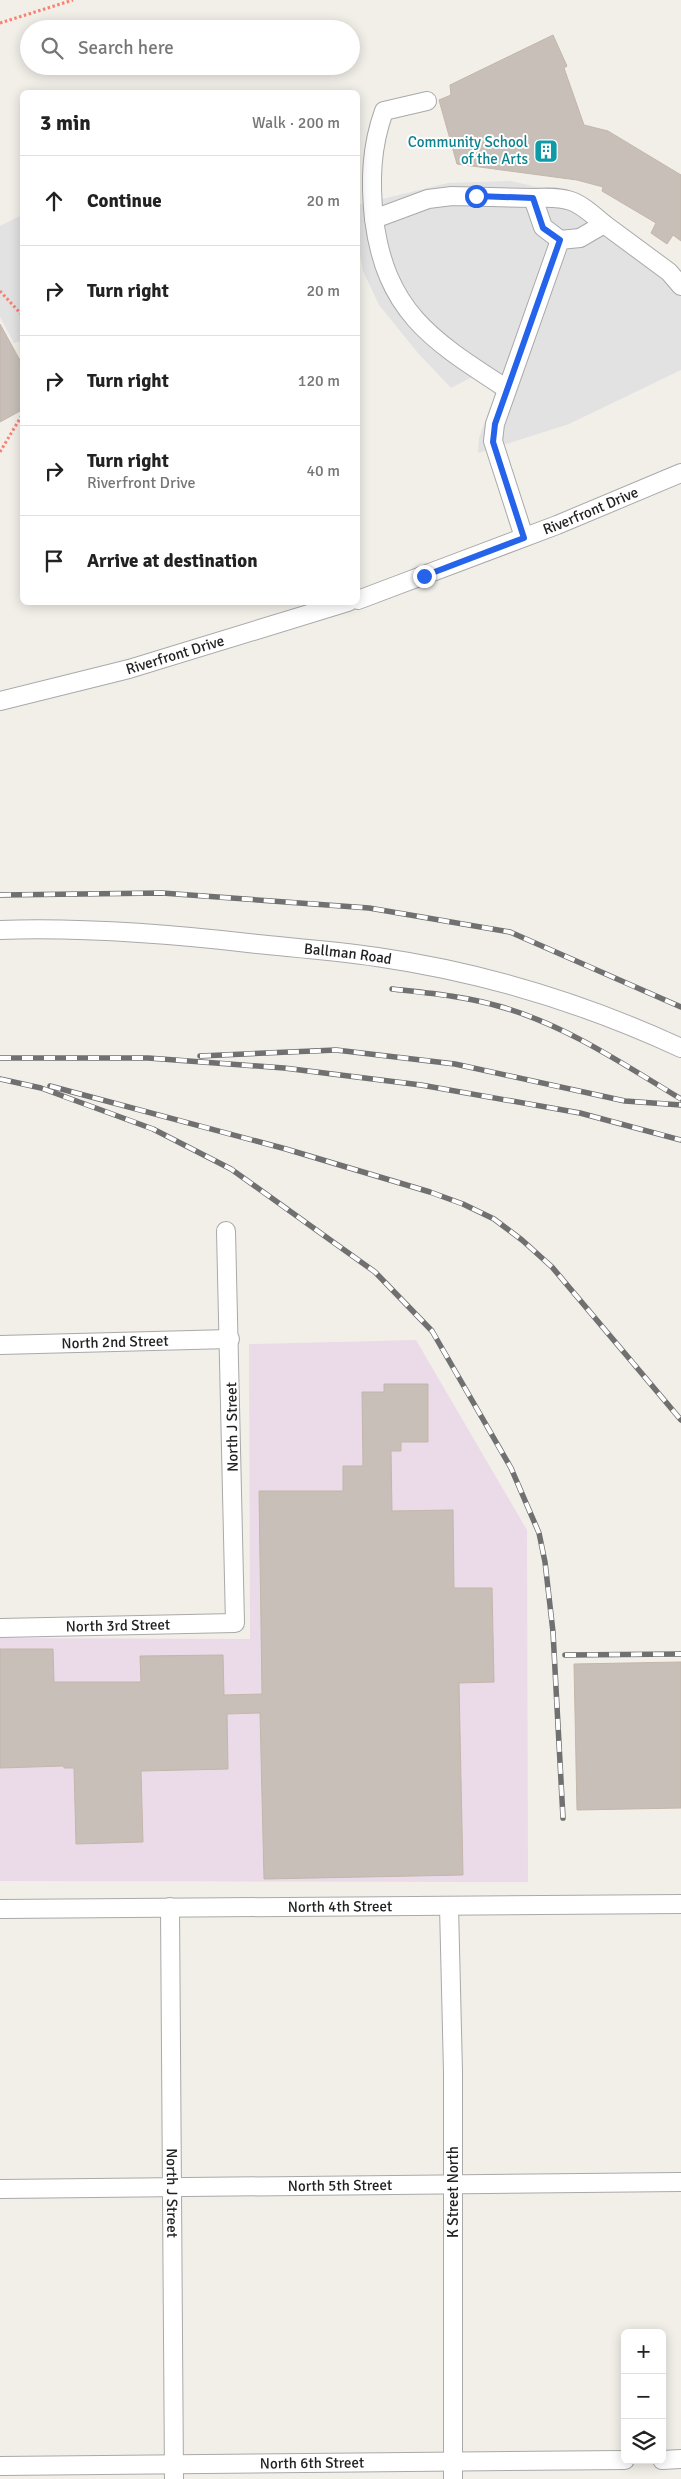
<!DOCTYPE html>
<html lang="en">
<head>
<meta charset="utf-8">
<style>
  :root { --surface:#fff; --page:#f2f2f2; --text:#222; --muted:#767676; --line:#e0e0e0 }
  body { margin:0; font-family:Signika,sans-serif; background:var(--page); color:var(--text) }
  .controls { position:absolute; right:15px; bottom:15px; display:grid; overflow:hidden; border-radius:8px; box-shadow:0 2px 12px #0003 }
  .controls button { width:45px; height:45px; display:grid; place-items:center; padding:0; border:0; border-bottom:1px solid var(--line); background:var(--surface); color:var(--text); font:25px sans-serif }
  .stop { position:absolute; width:15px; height:15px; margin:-11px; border:4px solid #2563eb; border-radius:50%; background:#fff }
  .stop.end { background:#2563eb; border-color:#fff; box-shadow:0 1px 5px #0008 }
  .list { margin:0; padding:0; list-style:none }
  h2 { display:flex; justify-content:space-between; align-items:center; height:65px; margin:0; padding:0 20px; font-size:21px }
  h2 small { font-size:16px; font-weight:400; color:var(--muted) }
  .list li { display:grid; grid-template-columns:32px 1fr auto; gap:15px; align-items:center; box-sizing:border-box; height:90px; padding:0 20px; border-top:1px solid var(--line) }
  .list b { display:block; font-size:19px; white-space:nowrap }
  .list p { margin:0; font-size:16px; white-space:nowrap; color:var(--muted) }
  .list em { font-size:16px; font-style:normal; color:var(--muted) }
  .icon { flex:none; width:28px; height:28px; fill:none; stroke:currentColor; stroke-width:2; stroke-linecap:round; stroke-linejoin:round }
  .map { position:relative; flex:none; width:681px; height:2479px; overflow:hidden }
  .search { position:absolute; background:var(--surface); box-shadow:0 2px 12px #0003; left:20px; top:20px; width:340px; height:55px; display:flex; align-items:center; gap:12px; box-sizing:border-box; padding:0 18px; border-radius:28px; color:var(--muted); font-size:19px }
  .panel { position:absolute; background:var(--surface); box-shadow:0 2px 12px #0003; left:20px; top:90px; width:340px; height:515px; border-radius:8px }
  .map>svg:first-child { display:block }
  .industrial { fill:#ebdbe8 }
  .parking { fill:#e2e2e2 }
  .building { fill:#c7bfb8; stroke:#c4b6ab }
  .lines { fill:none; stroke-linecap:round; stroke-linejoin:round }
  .minor-casing { stroke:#a9a9a9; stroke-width:20 }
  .path { stroke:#fa8072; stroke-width:3; stroke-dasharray:2.5 2.5; stroke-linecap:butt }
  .minor { stroke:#fff; stroke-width:18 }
  .rail-casing { stroke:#707070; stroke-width:5.5 }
  .rail { stroke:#fff; stroke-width:4; stroke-dasharray:11; stroke-linecap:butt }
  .route { stroke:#2563eb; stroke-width:6 }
  .labels { text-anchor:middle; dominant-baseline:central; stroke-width:4; stroke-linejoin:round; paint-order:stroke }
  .culture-label { font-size:15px; fill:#0d838f; stroke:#fff; text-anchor:end }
  .street-label { font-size:15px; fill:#222; stroke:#fff }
</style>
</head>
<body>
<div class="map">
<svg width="681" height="2479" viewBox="0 0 681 2479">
  <rect width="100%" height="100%" fill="#f2efe9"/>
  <path class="industrial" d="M416 1340 527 1530 528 1882 0 1881V1638L250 1639 249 1344Z"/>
  <path class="parking" d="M511 181 567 194 681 270V370L569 424 478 453 479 438 495 394 474 376 451 388 418 353 379 305 363 271 358 245V205L448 183Z
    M22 215V342L21 341 14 343 0 317V226Z"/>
  <path class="building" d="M553 35 567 66 564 68 584 125 608 131 681 175V241L673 235 667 244 651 233 656 223 602 191 603 187 577 180 457 164 439 100 451 95 450 85Z
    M0 324 22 364V410L0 422Z
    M384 1384H428V1442H401V1451H391L392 1511 453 1510 454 1588H492L494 1682 459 1683 463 1875 264 1879 260 1713 227 1714 228 1769 141 1771 143 1842 76 1844 74 1768H64V1766L0 1768V1649H53L54 1682H141L140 1656 223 1655 224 1695 262 1694 259 1491H343V1466H363L362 1392H384Z
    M681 1662V1808L577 1810 574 1664Z"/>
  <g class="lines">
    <g class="minor-casing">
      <g id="minor">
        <path d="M533 198C570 196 576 200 604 224"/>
        <path d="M374 219C370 181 371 147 384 111L427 101"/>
        <path d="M507 389C433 341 386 313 374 219L428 199 452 196 533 198 543 227 560 240"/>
        <path d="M524 537 493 441 495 424 560 240 580 238 604 224 669 272 681 286"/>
        <path id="s1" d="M358 600 557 525 681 473"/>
        <path id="s2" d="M0 701 129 669 348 602"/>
        <path id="s3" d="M0 930C86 927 171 934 257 944 297 948 338 951 377 957 481 972 586 1004 681 1048"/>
        <path id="s4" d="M0 1345 230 1339"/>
        <path id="s5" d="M0 1628 235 1623 226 1231"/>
        <path d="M449 1906 453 2072V2479"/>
        <path id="s6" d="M170 1907 174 2479"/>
        <path id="s7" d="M0 1909 681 1904"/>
        <path id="s8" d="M0 2189 681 2182"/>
        <path d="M662 2460 681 2459"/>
        <path id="s9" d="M0 2466 625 2460"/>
      </g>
    </g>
    <path class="path" d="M0 23 73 0
      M0 291 22 315
      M0 452 22 415"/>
    <use href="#minor" class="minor"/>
    <g class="rail-casing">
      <path id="rail" d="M0 895 162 893 369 908 510 932 681 1007
        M392 989C427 993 463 996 498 1006 564 1024 623 1064 681 1099
        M200 1056 336 1050 455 1064 625 1101 681 1105
        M0 1058H148L284 1068 421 1085 580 1113 681 1140
        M0 1079 41 1088 153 1129 231 1169 375 1272 432 1331 511 1468 539 1533 545 1562 553 1632 563 1818
        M50 1086 286 1149 430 1192 463 1204 494 1219 522 1240 552 1267 681 1420
        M565 1655 681 1654"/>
    </g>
    <use href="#rail" class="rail"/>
  </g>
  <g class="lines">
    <path class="route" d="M424 576 524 538 493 442 495 424 560 240 543 228 533 198 476 196"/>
  </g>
  <defs>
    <g id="building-square" transform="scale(1.25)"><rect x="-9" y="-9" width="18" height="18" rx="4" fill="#0f9aa8" stroke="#fff"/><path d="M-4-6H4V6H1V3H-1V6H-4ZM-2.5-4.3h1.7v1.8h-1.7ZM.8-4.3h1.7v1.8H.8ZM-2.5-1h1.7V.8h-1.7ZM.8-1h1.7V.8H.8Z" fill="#fff"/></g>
  </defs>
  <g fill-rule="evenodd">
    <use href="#building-square" x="546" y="151"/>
  </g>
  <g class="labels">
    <g class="culture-label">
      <text x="528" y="142">Community School<tspan x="528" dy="17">of the Arts</tspan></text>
    </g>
    <g class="street-label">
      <text stroke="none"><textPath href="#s1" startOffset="249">Riverfront Drive</textPath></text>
      <text stroke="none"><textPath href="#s2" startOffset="181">Riverfront Drive</textPath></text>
      <text stroke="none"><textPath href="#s3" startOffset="349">Ballman Road</textPath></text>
      <text stroke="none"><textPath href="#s4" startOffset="115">North 2nd Street</textPath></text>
      <text transform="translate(232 1427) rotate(-91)">North J Street</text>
      <text stroke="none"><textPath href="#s5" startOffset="118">North 3rd Street</textPath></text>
      <text stroke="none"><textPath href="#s7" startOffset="340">North 4th Street</textPath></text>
      <text stroke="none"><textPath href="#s8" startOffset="340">North 5th Street</textPath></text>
      <text transform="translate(453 2192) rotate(-90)">K Street North</text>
      <text stroke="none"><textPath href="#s6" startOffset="286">North J Street</textPath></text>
      <text stroke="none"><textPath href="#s9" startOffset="312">North 6th Street</textPath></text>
    </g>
  </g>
</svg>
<div class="controls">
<button>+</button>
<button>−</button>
<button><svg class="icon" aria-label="layers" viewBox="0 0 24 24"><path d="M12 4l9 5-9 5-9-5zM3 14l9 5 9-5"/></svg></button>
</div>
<div class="stop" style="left:476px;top:196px"></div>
<div class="stop end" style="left:424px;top:576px"></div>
<div class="search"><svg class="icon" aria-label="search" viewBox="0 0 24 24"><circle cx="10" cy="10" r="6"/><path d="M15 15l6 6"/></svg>Search here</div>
<section class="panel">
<h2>3 min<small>Walk · 200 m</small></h2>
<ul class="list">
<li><svg class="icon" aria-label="ahead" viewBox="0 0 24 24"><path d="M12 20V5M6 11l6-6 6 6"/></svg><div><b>Continue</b></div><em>20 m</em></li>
<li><svg class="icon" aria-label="right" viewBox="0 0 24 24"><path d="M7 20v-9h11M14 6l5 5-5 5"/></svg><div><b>Turn right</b></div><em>20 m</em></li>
<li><svg class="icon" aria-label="right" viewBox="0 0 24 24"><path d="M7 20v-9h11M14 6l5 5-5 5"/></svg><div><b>Turn right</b></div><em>120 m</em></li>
<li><svg class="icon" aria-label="right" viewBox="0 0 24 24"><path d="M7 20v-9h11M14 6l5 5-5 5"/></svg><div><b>Turn right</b><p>Riverfront Drive</p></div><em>40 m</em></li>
<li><svg class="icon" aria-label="arrive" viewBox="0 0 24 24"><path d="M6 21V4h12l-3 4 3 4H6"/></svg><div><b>Arrive at destination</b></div></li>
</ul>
</section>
</div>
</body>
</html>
